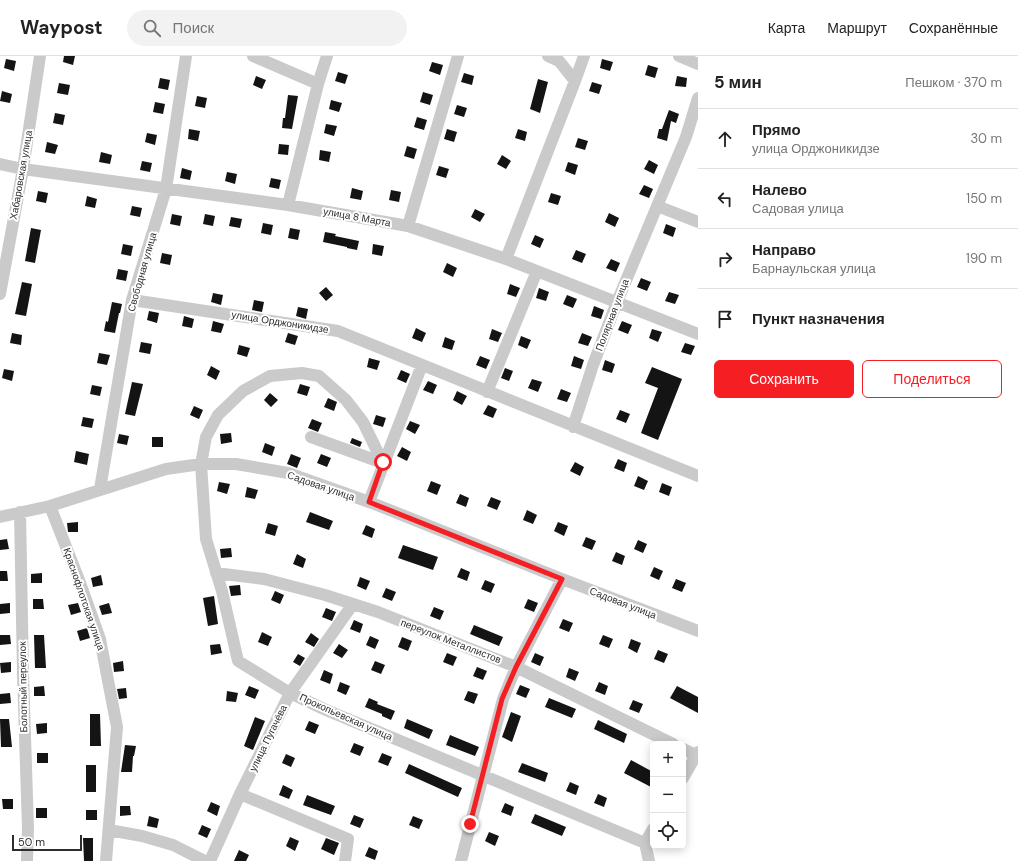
<!DOCTYPE html>
<html lang="ru">
<head>
<meta charset="utf-8">
<style>
  :root { --surface:#fff; --page:#f2f2f2; --text:#222; --muted:#767676; --line:#e0e0e0; --accent:#f51e23 }
  body { margin:0; font-family:"DM Sans",sans-serif; background:var(--page); color:var(--text) }
  .controls { position:absolute; right:12px; bottom:12px; display:grid; overflow:hidden; border-radius:6px; box-shadow:0 2px 10px #0003 }
  .controls button { width:36px; height:36px; display:grid; place-items:center; padding:0; border:0; border-bottom:1px solid var(--line); background:var(--surface); color:var(--text); font:20px sans-serif }
  .scale { position:absolute; left:12px; bottom:10px; width:70px; box-sizing:border-box; padding-left:4px; border:2px solid #2d2d2d; border-top:0; font-size:11px; line-height:14px; white-space:nowrap; color:#2d2d2d; -webkit-text-stroke:3px #fff; paint-order:stroke }
  .stop { position:absolute; width:12px; height:12px; margin:-9px; border:3px solid #f51e23; border-radius:50%; background:#fff }
  .stop.end { background:#f51e23; border-color:#fff; box-shadow:0 1px 4px #0008 }
  .list { margin:0; padding:0; list-style:none }
  h2 { display:flex; justify-content:space-between; align-items:center; height:52px; margin:0; padding:0 16px; font-size:17px }
  h2 small { font-size:13px; font-weight:400; color:var(--muted) }
  .list li { display:grid; grid-template-columns:26px 1fr auto; gap:12px; align-items:center; box-sizing:border-box; height:60px; padding:0 16px; border-top:1px solid var(--line) }
  .list b { display:block; font-size:15px; white-space:nowrap }
  .list p { margin:0; font-size:13px; white-space:nowrap; color:var(--muted) }
  .list em { font-size:13px; font-style:normal; color:var(--muted) }
  .actions { display:flex; gap:8px; padding:12px 16px }
  .actions a { flex:1; padding:9px 0; border:1px solid var(--accent); border-radius:6px; text-align:center; font-size:14px; color:var(--accent) }
  .actions .main { background:var(--accent); color:#fff }
  .icon { flex:none; width:22px; height:22px; fill:none; stroke:currentColor; stroke-width:2; stroke-linecap:round; stroke-linejoin:round }
  .map { position:relative; flex:none; width:698px; height:805px; overflow:hidden }
  header { display:flex; align-items:center; gap:24px; box-sizing:border-box; height:56px; padding:0 20px; background:var(--surface); border-bottom:1px solid var(--line) }
  header strong { font-size:19px }
  nav { display:flex; gap:22px; margin-inline-start:auto; font-size:14px }
  .search { width:280px; height:36px; background:var(--page); display:flex; align-items:center; gap:10px; box-sizing:border-box; padding:0 14px; border-radius:22px; color:var(--muted); font-size:15px }
  main { display:flex }
  aside { flex:1; background:var(--surface) }
  .map>svg:first-child { display:block }
  .building { fill:#141414 }
  .lines { fill:none; stroke-linecap:round; stroke-linejoin:round }
  .minor { stroke:#cacaca; stroke-width:12 }
  .route { stroke:#f51e23; stroke-width:5 }
  .labels { text-anchor:middle; dominant-baseline:central; stroke-width:4; stroke-linejoin:round; paint-order:stroke }
  .street-label { font-size:10px; fill:#2d2d2d; stroke:#fff }
</style>
</head>
<body>
<header>
<strong>Waypost</strong>
<div class="search"><svg class="icon" aria-label="search" viewBox="0 0 24 24"><circle cx="10" cy="10" r="6"/><path d="M15 15l6 6"/></svg>Поиск</div>
<nav><a>Карта</a><a>Маршрут</a><a>Сохранённые</a></nav>
</header>
<main>
<div class="map">
<svg width="698" height="805" viewBox="0 0 698 805">
  <rect width="100%" height="100%" fill="#fff"/>
  <path class="building" d="M64 0H75L73 9 63 6Z
    M6 3 16 5 14 15 4 12Z
    M602 3 613 6 610 15 600 12Z
    M432 6 443 9 440 19 429 15Z
    M648 9 658 12 655 22 645 19Z
    M338 16 348 19 345 28 335 25Z
    M464 17 474 20 472 29 461 26Z
    M256 20 266 24 262 33 253 29Z
    M677 20 687 22 686 31 675 30Z
    M160 22 170 24 168 34 158 32Z
    M538 23 548 26 540 57 530 53Z
    M592 26 602 29 599 38 589 35Z
    M59 27 70 29 68 39 57 37Z
    M2 35 12 38 10 47 0 45Z
    M423 36 433 39 430 49 420 46Z
    M288 39 298 40 292 73 282 72 283 62H285Z
    M197 40 207 42 205 52 195 50Z
    M331 44 342 47 339 56 329 53Z
    M155 46 165 48 163 58 153 56Z
    M457 49 467 52 464 61 454 58Z
    M669 54 679 58 676 67 671 65 667 85 657 82 659 73H662Z
    M55 57 65 59 63 69 53 67Z
    M417 61 427 64 424 74 414 71Z
    M326 68 337 70 334 80 324 77Z
    M189 73 200 75 198 85 188 83Z
    M447 73 457 76 454 86 444 83Z
    M518 73 527 76 525 85 515 82Z
    M147 77 157 79 155 89 145 86Z
    M578 82 588 85 585 94 575 91Z
    M47 86 58 89 55 98 45 96Z
    M279 88 289 89 288 99 278 98Z
    M407 90 417 93 414 103 404 100Z
    M320 94 331 96 329 106 319 104Z
    M101 96 112 99 110 108 99 106Z
    M502 99 511 105 506 113 497 108Z
    M649 104 658 109 654 118 644 113Z
    M142 105 152 107 150 116 140 114Z
    M568 106 578 109 575 119 565 115Z
    M439 110 449 113 446 122 436 119Z
    M182 112 192 115 190 124 180 122Z
    M227 116 237 118 235 128 225 125Z
    M271 122 281 124 279 133 269 131Z
    M644 129 653 133 649 142 639 138Z
    M352 132 363 135 361 144 350 142Z
    M391 134 401 136 399 146 389 144Z
    M38 135 48 137 46 147 36 145Z
    M551 137 561 140 558 149 548 146Z
    M87 140 97 143 95 152 85 150Z
    M132 150 142 152 140 161 130 159Z
    M475 153 485 158 480 166 471 161Z
    M609 157 619 162 615 171 605 166Z
    M172 158 182 160 180 170 170 168Z
    M205 158 215 160 213 170 203 168Z
    M231 161 242 163 240 172 229 170Z
    M263 167 273 169 271 179 261 177Z
    M666 168 676 172 673 181 663 177Z
    M31 172 41 174 35 207 25 205Z
    M290 172 300 174 298 184 288 182Z
    M325 176 336 178 335 180 359 185 357 194 347 192V191L323 186Z
    M535 179 544 183 540 192 531 188Z
    M123 188 133 190 131 200 121 198Z
    M373 188 384 190 382 200 372 198Z
    M576 194 586 198 582 207 572 203Z
    M162 197 172 199 170 209 160 207Z
    M611 203 620 207 616 216 606 212Z
    M447 207 457 212 453 221 443 216Z
    M118 213 128 215 126 225 116 223Z
    M641 222 651 226 647 235 637 231Z
    M22 226 32 228 26 260 15 258Z
    M510 228 520 232 516 241 507 238Z
    M326 231 333 239 326 245 319 237Z
    M539 232 549 236 546 245 536 242Z
    M669 236 679 239 675 248 665 245Z
    M213 237 223 239 221 249 211 246Z
    M567 239 577 243 573 252 563 248Z
    M254 244 264 246 262 256 252 254Z
    M112 246 122 248 120 257H119L115 277 104 275 106 265 108 266Z
    M594 250 604 254 601 263 591 260Z
    M298 251 308 253 306 263 296 260Z
    M149 255 159 257 157 267 147 264Z
    M184 260 194 263 192 272 182 270Z
    M213 265 224 268 221 277 211 275Z
    M622 265 632 269 628 278 618 274Z
    M416 272 426 277 422 286 412 282Z
    M492 273 502 277 498 286 489 283Z
    M652 273 662 276 658 286 649 282Z
    M12 277 22 279 21 289 10 287Z
    M288 277 298 280 295 289 285 286Z
    M582 277 592 281 588 290 578 287Z
    M521 280 531 284 527 293 518 289Z
    M445 281 455 285 452 294 442 291Z
    M141 286 152 288 150 298 139 296Z
    M685 287 695 290 691 299 681 296Z
    M239 289 250 292 247 301 237 298Z
    M99 297 110 299 107 309 97 307Z
    M480 300 490 304 486 313 476 309Z
    M574 300 584 304 581 313 571 310Z
    M369 302 380 305 377 314 367 311Z
    M605 304 615 308 612 317 602 314Z
    M211 310 220 315 216 324 207 319Z
    M652 311 682 323 658 384 641 377 658 332 645 327Z
    M505 312 513 315 509 325 501 322Z
    M4 313 14 315 12 325 2 322Z
    M401 314 410 318 406 327 397 323Z
    M532 323 542 326 538 336 528 332Z
    M428 325 437 329 433 338 423 334Z
    M132 326 143 328 135 360 125 358Z
    M300 328 310 331 307 340 297 337Z
    M92 329 102 331 100 340 90 338Z
    M561 333 571 337 567 346 557 343Z
    M457 335 467 340 462 349 453 344Z
    M270 337 278 344 271 351 264 344Z
    M328 342 337 346 334 355 324 351Z
    M488 349 497 353 493 362 483 358Z
    M194 350 203 354 199 363 190 359Z
    M620 354 630 358 626 367 616 363Z
    M376 359 386 362 383 371 373 368Z
    M83 361 94 363 92 372 81 370Z
    M312 363 322 367 318 376 308 372Z
    M410 365 420 369 415 378 406 373Z
    M231 377 232 386 221 388 220 378Z
    M119 378 129 380 127 389 117 387Z
    M152 381H163V391H152Z
    M352 382 362 386 360 391 350 387Z
    M265 387 275 391 272 400 262 396Z
    M402 391 411 396 407 405 397 400Z
    M76 395 89 398 87 409 74 406Z
    M291 398 301 402 297 412 287 408Z
    M321 398 331 402 327 411 317 407Z
    M618 403 627 407 624 416 614 412Z
    M575 406 584 411 580 420 570 415Z
    M638 420 648 425 644 434 634 430Z
    M431 425 441 429 437 439 427 435Z
    M219 426 230 428 227 438 217 435Z
    M662 427 672 431 669 440 659 436Z
    M247 431 258 434 255 443 245 441Z
    M460 438 469 442 466 451 456 447Z
    M491 441 501 445 497 454 487 450Z
    M527 454 537 459 533 468 523 464Z
    M310 456 333 465 329 474 306 466Z
    M78 466V476H68L67 467Z
    M558 466 568 470 564 480 554 475Z
    M268 467 278 470 275 480 265 477Z
    M366 469 375 473 372 482 362 478Z
    M586 481 596 485 592 494 582 490Z
    M7 483 9 493 0 494V484Z
    M638 484 647 488 643 497 634 493Z
    M403 489 438 501 433 514 398 502Z
    M231 492 232 501 221 502 220 493Z
    M616 496 625 500 622 509 612 505Z
    M297 498 306 503 303 512 293 508Z
    M654 511 663 515 659 524 650 520Z
    M461 512 470 516 467 525 457 521Z
    M0 515H7L8 525H0Z
    M42 517V527H31V518Z
    M101 519 103 529 93 531 91 522Z
    M360 521 370 525 366 534 357 530Z
    M676 523 686 527 682 536 672 532Z
    M485 524 495 528 491 537 481 533Z
    M240 529 241 539 231 540 229 530Z
    M386 532 396 536 392 545 382 541Z
    M275 535 284 539 280 548 271 544Z
    M214 540 218 568 208 570 203 542Z
    M33 543H43L44 553H33Z
    M528 543 538 547 534 556 524 552Z
    M10 547V557L0 558V548Z
    M78 547 81 556 71 559 68 549Z
    M109 547 112 557 102 559 99 550Z
    M434 551 444 555 440 564 430 560Z
    M326 552 336 556 332 565 322 561Z
    M563 563 573 567 569 576 559 572Z
    M354 564 363 568 360 577 350 573Z
    M474 569 503 581 499 590 470 578Z
    M87 572 90 582 80 585 77 575Z
    M262 576 272 581 268 590 258 586Z
    M311 577 319 583 314 591 305 586Z
    M0 579H10L11 588 0 589Z
    M34 579H44L46 612H35Z
    M603 579 613 583 609 592 599 588Z
    M370 580 379 584 375 593 366 589Z
    M402 581 412 585 408 595 398 591Z
    M631 583 641 587 637 597 628 592Z
    M220 588 222 597 211 599 210 589Z
    M339 588 348 594 342 602 333 597Z
    M658 594 668 598 664 607 654 603Z
    M447 597 457 601 453 610 443 606Z
    M535 597 544 601 540 610 531 606Z
    M298 598 305 602 300 610 293 606Z
    M123 605 124 615 114 616 113 607Z
    M375 605 385 609 381 618 371 614Z
    M11 606V616L1 617 0 607Z
    M477 611 487 615 483 624 473 620Z
    M569 612 579 616 575 625 566 621Z
    M324 614 333 618 330 628 320 624Z
    M340 626 350 630 346 639 337 635Z
    M599 626 608 630 605 639 595 635Z
    M520 629 530 633 526 642 516 638Z
    M44 630 45 640H34V631Z
    M249 630 259 634 255 643 245 639Z
    M677 630 698 641V657L670 642Z
    M126 632 127 642 119 643 117 633Z
    M227 635 238 637 236 646 226 645Z
    M468 635 478 638 474 648 464 644Z
    M10 637 11 647 0 648V638Z
    M369 642 378 646 377 648 395 655 391 664 382 660V658L365 651Z
    M549 642 576 653 572 662 545 651Z
    M633 644 643 648 639 657 629 653Z
    M511 656 521 660 512 686 502 681Z
    M90 658H100L101 690H90Z
    M255 661 265 665 253 694 244 690Z
    M0 663H9L12 691H1Z
    M407 663 433 674 429 683 404 672Z
    M598 664 627 678 624 687 594 673Z
    M309 665 319 669 315 678 305 674Z
    M47 667V677L37 678 36 668Z
    M450 679 479 691 475 700 446 689Z
    M354 687 364 691 360 700 350 696Z
    M125 689 136 690 134 700H133L132 716H121Z
    M37 697H48V707H37Z
    M382 697 392 701 388 710 378 706Z
    M286 698 295 702 291 711 282 707Z
    M631 704 653 716V732L624 717Z
    M522 707 548 717 545 726 518 716Z
    M409 708 462 732 458 741 405 717Z
    M86 709H96V736H86Z
    M570 726 579 730 576 739 566 735Z
    M283 729 293 734 289 743 279 739Z
    M598 738 607 742 604 751 594 747Z
    M307 739 335 750 331 759 303 749Z
    M2 743H13V753H3Z
    M211 746 220 750 217 760 207 755Z
    M505 747 514 751 511 760 501 756Z
    M120 750H130L131 759 120 760Z
    M36 752H47V762H36Z
    M86 754H97V764H86Z
    M535 758 566 771 562 780 531 767Z
    M354 759 364 763 360 772 350 768Z
    M149 760 159 763 157 772 147 770Z
    M413 760 423 764 419 773 409 769Z
    M202 769 211 773 207 782 198 778Z
    M489 776 499 780 495 790 485 785Z
    M290 781 299 785 295 795 286 790Z
    M83 782H93V805H84Z
    M326 782 339 787 334 799 321 793Z
    M369 791 378 795 375 804 365 800Z
    M239 794 249 799 246 805H234Z"/>
  <g class="lines">
    <path class="minor" d="M253 0 318 28
      M548 0 559 5 575 25
      M679 0 698 8
      M0 108 23 113 288 149 408 170 506 203 698 278
      M288 149 318 28 327 0
      M657 150 698 166
      M408 170 458 0
      M506 203 575 25 584 0
      M0 238 23 113 40 0
      M132 244 338 275 698 420
      M487 336 537 215
      M573 371 593 309 617 246 686 81 698 42
      M311 381 383 407
      M383 407 363 366 346 344 319 320 302 317 270 320 243 335 218 359 206 381 201 408 206 483 222 535 238 605 290 637 326 654 645 787
      M100 433 132 244 166 133 186 0
      M369 446 422 309
      M50 450 79 524 100 583 117 671 106 805
      M20 456 23 618 28 772 27 805
      M0 461 50 450 166 413 201 408H236L288 417 372 447 562 523 698 575
      M216 517 264 523 325 539 378 556 516 611 673 688
      M683 693 698 700
      M683 722 698 696
      M240 738 348 783 345 805
      M109 774 142 780 173 789 205 805
      M210 805 240 738 290 637 353 548
      M461 805 503 643 516 611 562 523
      M649 805 645 787 653 773"/>
  </g>
  <g class="lines">
    <path class="route" d="M383 406 369 446 562 523 516 611 502 643 470 768"/>
  </g>
  <g class="labels">
    <g class="street-label">
      <text transform="translate(21 119) rotate(-80)">Хабаровская улица</text>
      <text transform="translate(357 161) rotate(10)">улица 8 Марта</text>
      <text transform="translate(142 216) rotate(-74)">Свободная улица</text>
      <text transform="translate(612 259) rotate(-69)">Полярная улица</text>
      <text transform="translate(280 266) rotate(9)">улица Орджоникидзе</text>
      <text transform="translate(321 430) rotate(19)">Садовая улица</text>
      <text transform="translate(84 543) rotate(71)">Краснофлотская улица</text>
      <text transform="translate(623 547) rotate(21)">Садовая улица</text>
      <text transform="translate(451 585) rotate(21)">переулок Металлистов</text>
      <text transform="translate(23 631) rotate(-91)">Болотный переулок</text>
      <text transform="translate(346 661) rotate(24)">Прокопьевская улица</text>
      <text transform="translate(268 682) rotate(-64)">улица Пугачёва</text>
    </g>
  </g>
</svg>
<div class="controls">
<button>+</button>
<button>−</button>
<button><svg class="icon" aria-label="locate" viewBox="0 0 24 24"><circle cx="12" cy="12" r="6"/><path d="M12 2v4M12 18v4M2 12h4M18 12h4"/></svg></button>
</div>
<div class="scale">50 m</div>
<div class="stop" style="left:383px;top:406px"></div>
<div class="stop end" style="left:470px;top:768px"></div>
</div>
<aside>
<h2>5 мин<small>Пешком · 370 m</small></h2>
<ul class="list">
<li><svg class="icon" aria-label="ahead" viewBox="0 0 24 24"><path d="M12 20V5M6 11l6-6 6 6"/></svg><div><b>Прямо</b><p>улица Орджоникидзе</p></div><em>30 m</em></li>
<li><svg class="icon" aria-label="left" viewBox="0 0 24 24"><path d="M17 20v-9H6M10 6l-5 5 5 5"/></svg><div><b>Налево</b><p>Садовая улица</p></div><em>150 m</em></li>
<li><svg class="icon" aria-label="right" viewBox="0 0 24 24"><path d="M7 20v-9h11M14 6l5 5-5 5"/></svg><div><b>Направо</b><p>Барнаульская улица</p></div><em>190 m</em></li>
<li><svg class="icon" aria-label="arrive" viewBox="0 0 24 24"><path d="M6 21V4h12l-3 4 3 4H6"/></svg><div><b>Пункт назначения</b></div></li>
</ul>
<div class="actions"><a class="main">Сохранить</a><a>Поделиться</a></div>
</aside>
</main>
</body>
</html>
